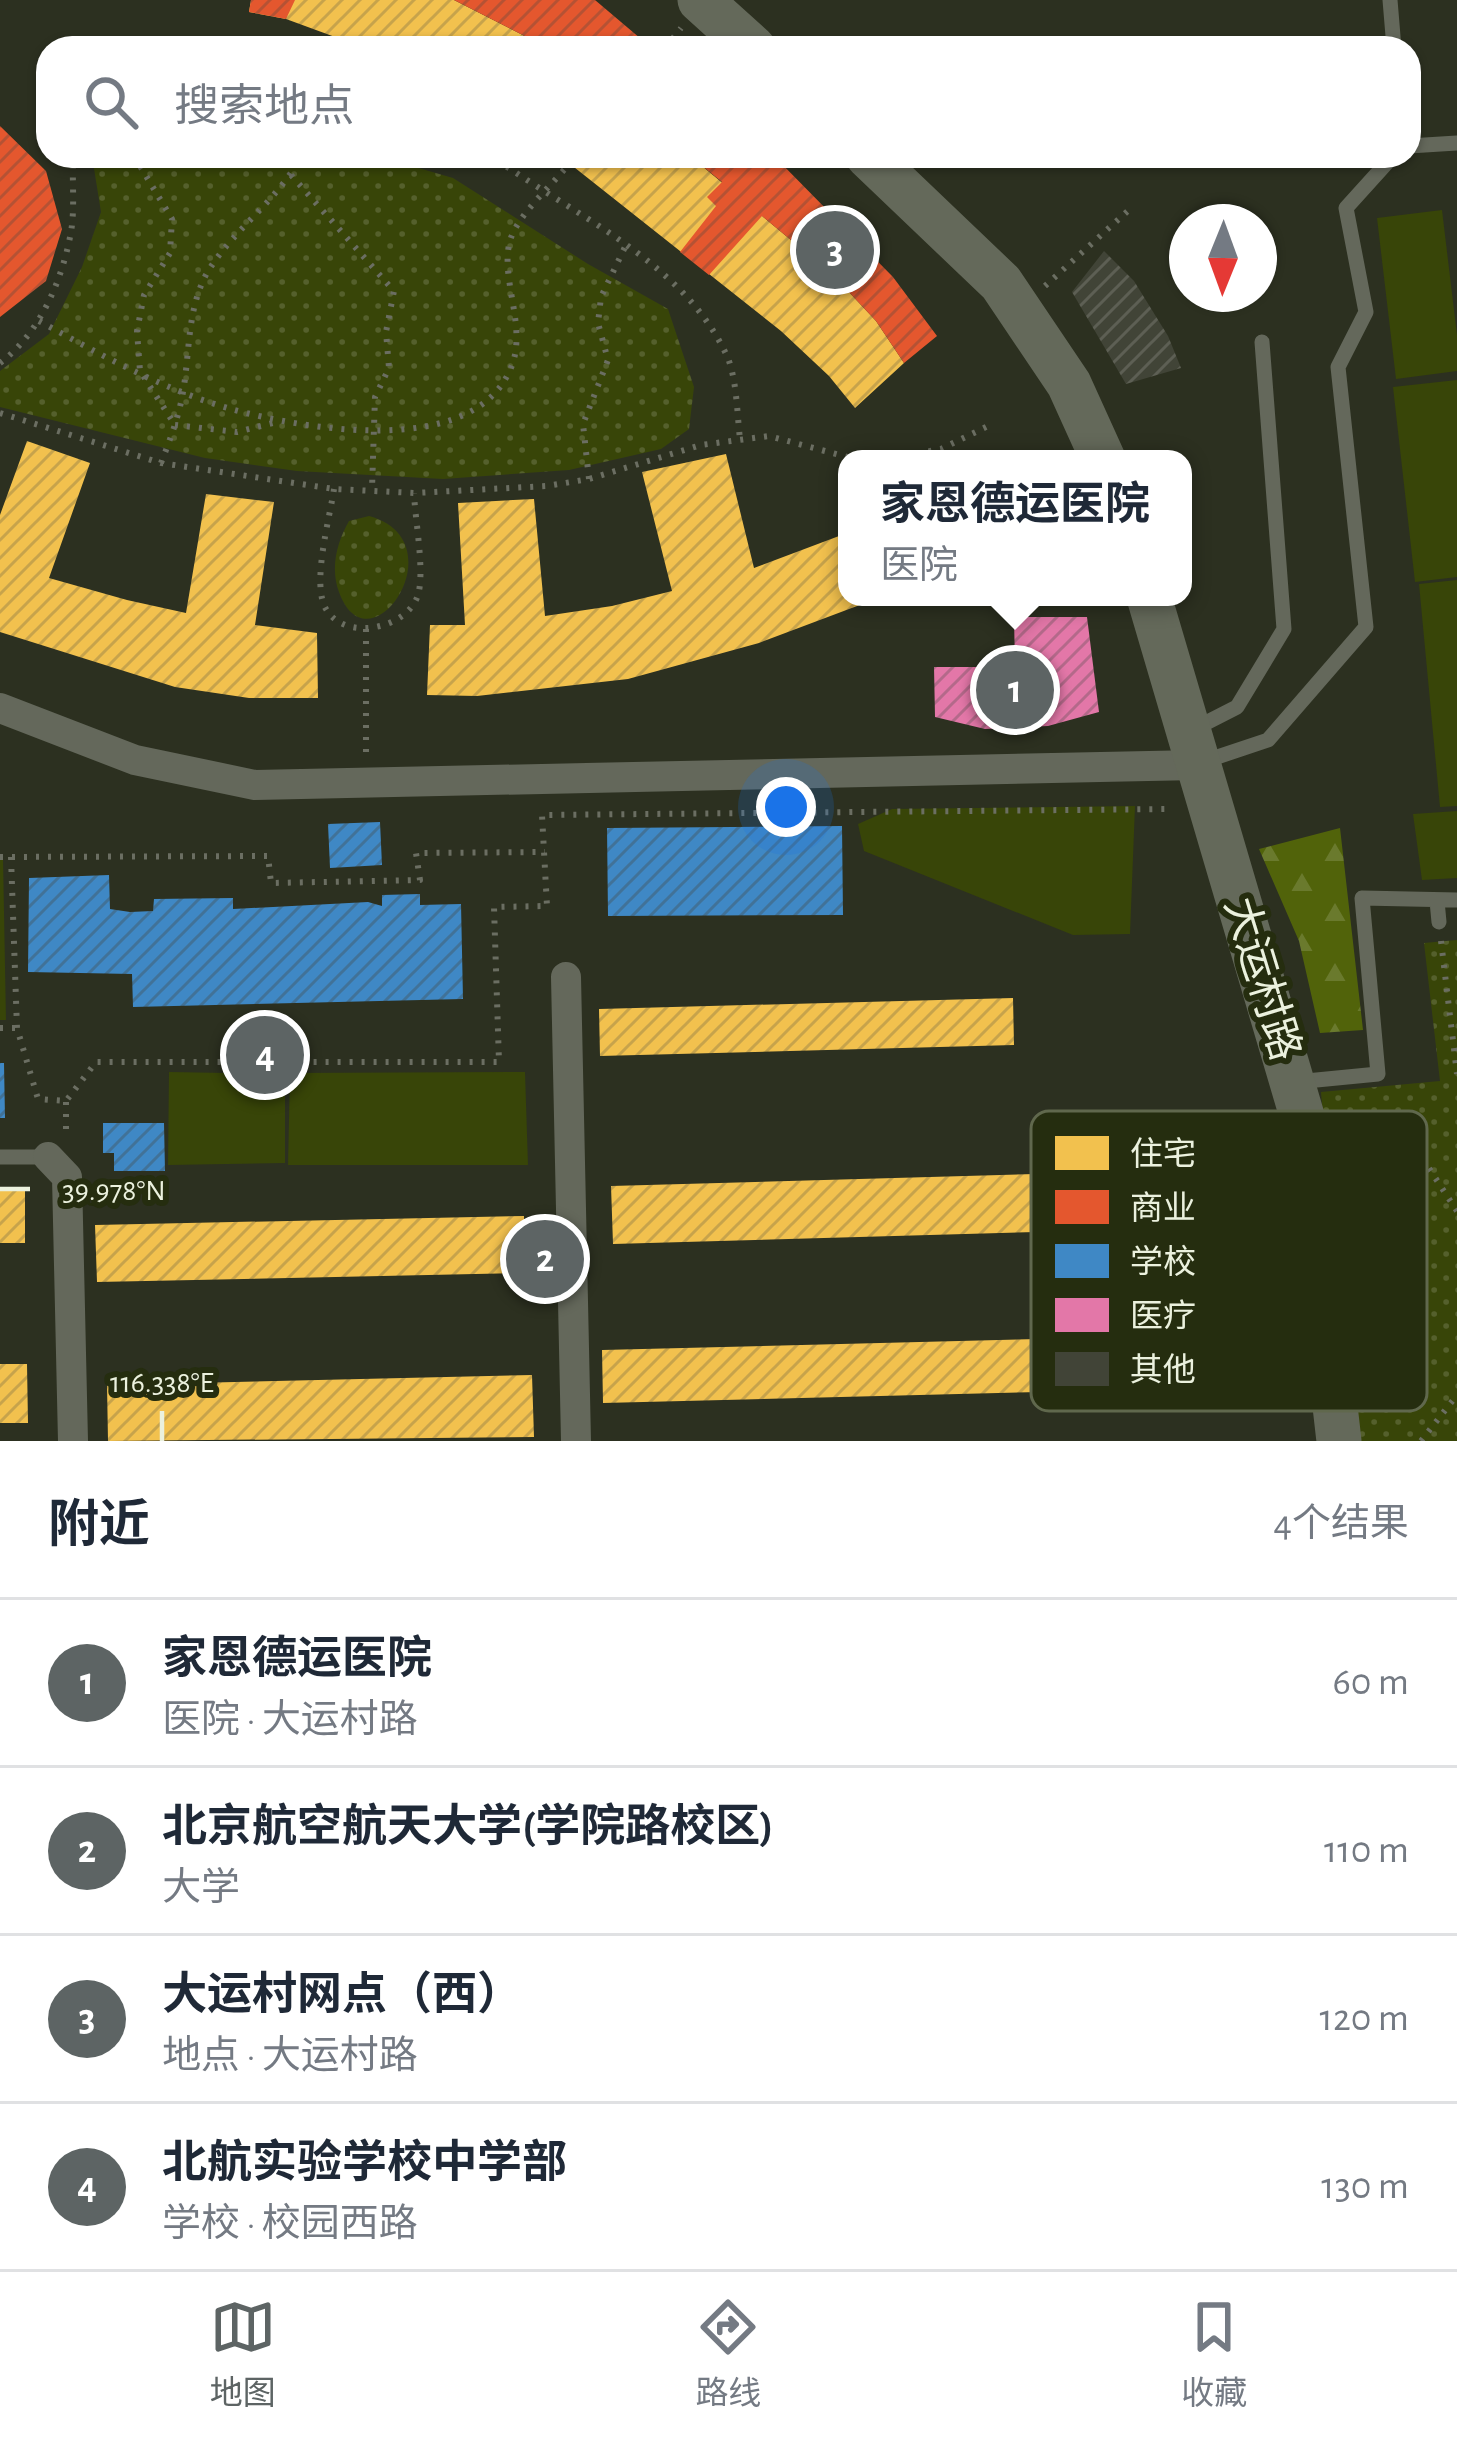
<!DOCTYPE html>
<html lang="zh">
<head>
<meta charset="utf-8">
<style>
  :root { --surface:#fff; --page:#f2f2f3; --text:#1f2937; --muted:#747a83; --line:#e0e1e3; --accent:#5d6464 }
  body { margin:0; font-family:"Alegreya Sans","Noto Sans SC",sans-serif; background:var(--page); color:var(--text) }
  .compass { position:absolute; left:1169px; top:204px; width:108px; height:108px; border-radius:50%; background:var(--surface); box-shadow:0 3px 9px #0004; rotate:181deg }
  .you { position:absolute; left:786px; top:807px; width:42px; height:42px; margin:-30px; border:9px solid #fff; border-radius:50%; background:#1a73e8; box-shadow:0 0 0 18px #1a73e833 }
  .badge { display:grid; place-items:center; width:78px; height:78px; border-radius:50%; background:var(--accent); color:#fff; font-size:39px; font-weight:700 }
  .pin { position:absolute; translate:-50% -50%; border:6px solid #fff; box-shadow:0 3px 12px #0006 }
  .popup { position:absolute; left:838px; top:450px; width:354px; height:156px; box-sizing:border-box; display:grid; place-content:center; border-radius:24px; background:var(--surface); filter:drop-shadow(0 3px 9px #0005); font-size:39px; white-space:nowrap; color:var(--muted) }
  .popup b { font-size:45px; color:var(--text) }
  .popup::after { content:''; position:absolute; left:50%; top:100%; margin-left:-24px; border:24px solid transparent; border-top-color:var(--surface) }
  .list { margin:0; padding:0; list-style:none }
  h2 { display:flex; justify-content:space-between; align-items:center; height:156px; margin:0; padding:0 48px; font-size:51px }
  h2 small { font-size:39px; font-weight:400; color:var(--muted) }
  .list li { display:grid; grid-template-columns:78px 1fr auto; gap:36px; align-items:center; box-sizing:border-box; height:168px; padding:0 48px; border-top:3px solid var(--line) }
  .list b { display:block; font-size:45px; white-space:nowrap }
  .list p { margin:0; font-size:39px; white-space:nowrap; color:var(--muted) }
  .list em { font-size:39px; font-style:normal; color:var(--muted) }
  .icon { flex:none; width:66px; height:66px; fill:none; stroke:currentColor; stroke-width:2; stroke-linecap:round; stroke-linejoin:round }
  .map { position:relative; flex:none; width:1457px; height:1441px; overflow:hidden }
  .search { position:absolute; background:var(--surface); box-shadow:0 3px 9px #0004; left:36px; right:36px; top:36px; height:132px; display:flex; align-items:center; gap:30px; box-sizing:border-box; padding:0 42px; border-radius:36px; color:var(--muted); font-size:45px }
  .sheet { height:828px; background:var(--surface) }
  nav { display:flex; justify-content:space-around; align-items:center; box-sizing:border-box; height:168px; border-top:3px solid var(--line); background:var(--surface); font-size:33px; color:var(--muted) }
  nav a { display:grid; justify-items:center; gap:6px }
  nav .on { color:var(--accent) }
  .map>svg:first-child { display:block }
  .green { fill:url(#green-dots) }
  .forest { fill:url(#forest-firs) }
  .pitch { fill:#384508 }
  .homes { fill:url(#homes-hatch) }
  .shops { fill:url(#shops-hatch) }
  .schools { fill:url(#schools-hatch) }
  .health { fill:url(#health-hatch) }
  .building { fill:url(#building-hatch) }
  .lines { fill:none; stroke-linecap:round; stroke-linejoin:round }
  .path { stroke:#6b6e62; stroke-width:6; stroke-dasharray:3 9; stroke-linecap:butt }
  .lane { stroke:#64685b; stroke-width:15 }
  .street { stroke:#64685b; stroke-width:30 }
  .secondary { stroke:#64695a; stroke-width:45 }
  .ticks { fill:none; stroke:#ebf1de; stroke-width:4.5 }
  .labels { text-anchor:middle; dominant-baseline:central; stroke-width:12; stroke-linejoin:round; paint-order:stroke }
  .street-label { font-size:42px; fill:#ebf1de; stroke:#252d0f }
  .key { fill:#252d0f; stroke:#60684d; stroke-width:3 }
  .key-label { font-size:33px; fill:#ebf1de }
  .ticks-label { font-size:30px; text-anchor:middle; fill:#ebf1de; stroke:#252d0f; stroke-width:12; stroke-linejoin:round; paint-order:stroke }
</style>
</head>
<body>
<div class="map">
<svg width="1457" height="1441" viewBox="0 0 1457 1441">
  <defs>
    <pattern id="green-dots" width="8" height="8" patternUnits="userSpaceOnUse" patternTransform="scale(3)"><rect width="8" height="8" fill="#384508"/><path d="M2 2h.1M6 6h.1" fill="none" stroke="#55602c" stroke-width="1.8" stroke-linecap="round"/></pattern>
    <pattern id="forest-firs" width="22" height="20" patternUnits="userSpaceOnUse" patternTransform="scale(3)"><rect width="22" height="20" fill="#51630a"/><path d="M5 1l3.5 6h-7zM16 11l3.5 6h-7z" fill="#6a7a2d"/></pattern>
    <pattern id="homes-hatch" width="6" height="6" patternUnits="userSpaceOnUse" patternTransform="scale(3)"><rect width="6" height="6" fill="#f2c14e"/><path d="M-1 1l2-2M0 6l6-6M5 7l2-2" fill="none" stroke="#c7a34b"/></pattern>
    <pattern id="shops-hatch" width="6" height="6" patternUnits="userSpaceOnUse" patternTransform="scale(3)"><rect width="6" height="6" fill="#e4572e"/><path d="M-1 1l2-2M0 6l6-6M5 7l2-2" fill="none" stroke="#b55234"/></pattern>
    <pattern id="schools-hatch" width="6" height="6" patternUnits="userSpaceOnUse" patternTransform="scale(3)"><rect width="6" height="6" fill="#3f88c5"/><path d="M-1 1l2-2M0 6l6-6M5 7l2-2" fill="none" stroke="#417298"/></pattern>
    <pattern id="health-hatch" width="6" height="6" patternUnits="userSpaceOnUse" patternTransform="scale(3)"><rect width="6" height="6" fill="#e377a8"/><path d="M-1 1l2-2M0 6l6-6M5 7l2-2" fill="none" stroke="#b4698a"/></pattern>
    <pattern id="building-hatch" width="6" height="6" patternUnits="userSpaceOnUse" patternTransform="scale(3)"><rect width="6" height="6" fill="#414437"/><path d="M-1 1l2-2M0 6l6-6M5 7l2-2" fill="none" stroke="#5d5f54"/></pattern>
  </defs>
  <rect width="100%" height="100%" fill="#2c3020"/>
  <path class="green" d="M92 156H377L453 178 588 264 668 309 694 387 689 429 661 449 569 470 443 479 297 471 205 458 0 407V371L49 334 82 267 101 212Z
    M369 516C460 541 369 675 339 592 330 568 337 542 349 521Z
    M1457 940V1441H1350L1321 1092 1440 1081 1424 943Z"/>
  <path class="forest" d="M1340 828 1363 1030 1320 1033 1299 941 1259 849Z"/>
  <path class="pitch" d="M1442 210 1457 335V371L1396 379 1377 218Z
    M1457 380V577L1415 582 1393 387Z
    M1457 580V806L1440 807 1419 584Z
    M1135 806 1130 934 1073 935 864 851 858 824 892 809Z
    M1457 811V878L1422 880 1413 814Z
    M0 857H3L6 1020H0Z
    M169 1072 285 1074V1163L168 1165Z
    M525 1072 528 1165H288L290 1073Z"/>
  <path class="homes" d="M251 0H454L548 48H365L286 19 249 12Z
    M560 156H690L833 275 876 321 904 363 855 408 829 376 781 331Z
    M27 441 90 463 49 578 127 600 186 613 206 494 274 502 255 625 317 633 318 698H249L175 687 0 632V515Z
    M726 454 754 568 847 533V597H881L759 643 628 679 477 696 427 695 430 625H465L458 503 534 499 545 616 612 606 672 591 642 472Z
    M1013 998 1014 1045 600 1056 599 1009Z
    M1035 1174 1036 1232 613 1244 611 1186Z
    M0 1190H25V1243H0Z
    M524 1216 525 1273 97 1282 95 1225Z
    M1038 1339 1040 1392 603 1403 602 1350Z
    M0 1364H27L28 1423H0Z
    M532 1375 534 1437 108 1441 107 1385Z"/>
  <path class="shops" d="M251 0H295L286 19 249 12Z
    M454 0H595L647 44 644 48H548Z
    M0 126 46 171 62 229 46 281 0 317Z
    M690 156H774L893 277 937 336 904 363 876 321 833 275 762 216 709 275 680 252 716 206 707 197 722 182Z"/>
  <path class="schools" d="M380 822 382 865 330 868 328 824Z
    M842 826 843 915 608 916 607 828Z
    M109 875 110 909 130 912 153 911 154 899 233 898V909L368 902 382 906V895L420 894V905L461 904 463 999 133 1007 132 974 28 972 29 878Z
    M0 1063H4L5 1118H0Z
    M103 1123H164L165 1171H114V1153H103Z"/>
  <path class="health" d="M1014 617H1087L1099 712 1048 726 985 729 935 717 934 667H1015Z"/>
  <path class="building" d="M1104 251 1134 281 1168 336 1181 368 1126 384 1072 292Z"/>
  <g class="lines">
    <path class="path" d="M665 48 681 28
      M134 156 172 219 170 253 144 295 137 331 140 371 175 425
      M485 156 509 168C586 221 686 267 727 356 737 379 737 414 740 439
      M291 175 394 291 386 332 389 368 375 397 372 489
      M1045 286 1131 208
      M39 321C99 354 164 390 231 409 304 429 471 459 510 370 530 327 496 274 512 235 523 210 552 185 569 164
      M0 363C40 333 62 281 71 232 75 208 72 181 73 156
      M0 413 161 463 334 489 414 493 547 486 589 479 701 445 769 436 851 458H893L941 449 988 426
      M175 425 237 432 277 422
      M161 463C170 440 179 416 183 392 190 352 187 309 207 273 233 229 278 201 301 156
      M589 479 583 424 608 360 598 323 601 297 625 247
      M334 489C330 517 311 584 326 609 345 642 407 629 418 595 425 571 415 520 414 493
      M366 629V757
      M0 857 268 856 271 883 420 880 416 853 545 852
      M11 857 17 1028 38 1099 66 1101 96 1062H499L494 907 547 906 542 815 1173 809
      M1441 941 1457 1074
      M0 1028H17
      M66 1102V1137
      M1340 1118 1361 1119 1413 1144 1457 1211
      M1421 1441 1457 1395"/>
    <path class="lane" d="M1390 0 1394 48
      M1409 146 1457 143
      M1192 730 1237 707 1284 629 1262 342
      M1205 761 1268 740 1366 627 1338 367 1366 312 1346 208 1393 156
      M1437 901 1439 922
      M1296 1082 1378 1074 1362 898 1457 900
      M0 1157H48"/>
    <path class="street" d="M0 708 135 760 255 785 1197 765
      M566 977 576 1441
      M48 1157 67 1177 73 1441"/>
    <path class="secondary" d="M700 0 753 48
      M868 156 1001 283 1069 384 1103 459
      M1149 597 1302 1116 1339 1441"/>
  </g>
  <path class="ticks" d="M0 1189H30M162 1441V1411"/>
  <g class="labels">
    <g class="street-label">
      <text transform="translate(1262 979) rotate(73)">大运村路</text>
    </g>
  </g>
  <rect x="1031" y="1111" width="396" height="300" rx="18" class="key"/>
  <rect x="1055" y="1136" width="54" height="34" fill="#f2c14e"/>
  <rect x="1055" y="1190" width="54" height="34" fill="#e4572e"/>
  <rect x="1055" y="1244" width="54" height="34" fill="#3f88c5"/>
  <rect x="1055" y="1298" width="54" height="34" fill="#e377a8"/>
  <rect x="1055" y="1352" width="54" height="34" fill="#414437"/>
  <g class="key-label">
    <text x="1130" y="1165">住宅</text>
    <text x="1130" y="1219">商业</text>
    <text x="1130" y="1273">学校</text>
    <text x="1130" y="1327">医疗</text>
    <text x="1130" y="1381">其他</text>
  </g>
  <g class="ticks-label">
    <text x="114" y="1200">39.978°N</text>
    <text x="162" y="1392">116.338°E</text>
  </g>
</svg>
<svg class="compass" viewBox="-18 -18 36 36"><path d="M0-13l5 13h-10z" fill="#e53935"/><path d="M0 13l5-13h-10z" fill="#747a83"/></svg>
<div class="you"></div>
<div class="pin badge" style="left:1015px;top:690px">1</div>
<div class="popup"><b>家恩德运医院</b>医院</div>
<div class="pin badge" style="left:545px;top:1259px">2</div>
<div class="pin badge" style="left:835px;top:250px">3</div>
<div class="pin badge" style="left:265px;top:1055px">4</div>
<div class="search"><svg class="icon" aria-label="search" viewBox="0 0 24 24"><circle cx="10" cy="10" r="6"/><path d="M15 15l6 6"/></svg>搜索地点</div>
</div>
<section class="sheet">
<h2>附近<small>4个结果</small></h2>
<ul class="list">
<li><span class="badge">1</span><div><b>家恩德运医院</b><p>医院 · 大运村路</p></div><em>60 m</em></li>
<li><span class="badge">2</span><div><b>北京航空航天大学(学院路校区)</b><p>大学</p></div><em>110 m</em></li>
<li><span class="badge">3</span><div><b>大运村网点（西）</b><p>地点 · 大运村路</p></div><em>120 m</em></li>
<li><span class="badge">4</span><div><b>北航实验学校中学部</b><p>学校 · 校园西路</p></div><em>130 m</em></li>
</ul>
</section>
<nav>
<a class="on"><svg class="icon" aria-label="map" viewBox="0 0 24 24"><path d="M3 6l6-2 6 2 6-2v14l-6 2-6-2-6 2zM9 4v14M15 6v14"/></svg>地图</a>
<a><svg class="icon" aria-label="directions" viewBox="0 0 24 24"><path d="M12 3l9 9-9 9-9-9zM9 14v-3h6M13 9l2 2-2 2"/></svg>路线</a>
<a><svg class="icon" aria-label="saved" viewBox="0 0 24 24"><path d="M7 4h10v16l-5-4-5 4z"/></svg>收藏</a>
</nav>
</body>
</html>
